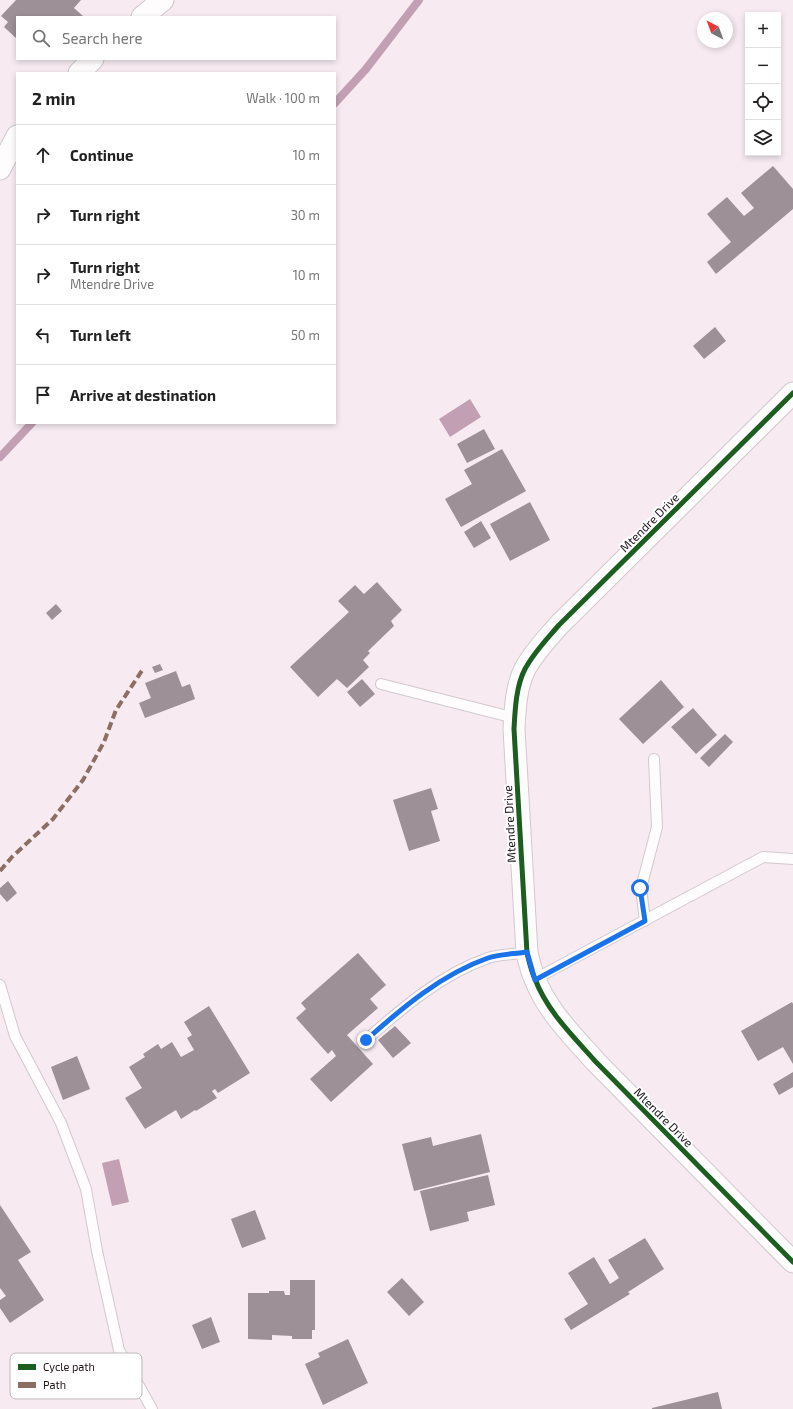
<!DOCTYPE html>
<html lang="en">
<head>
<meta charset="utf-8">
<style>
  :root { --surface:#fff; --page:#f2f2f2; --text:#222; --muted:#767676; --line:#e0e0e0 }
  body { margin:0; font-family:"Exo 2",sans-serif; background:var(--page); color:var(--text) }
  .controls { position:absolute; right:12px; top:12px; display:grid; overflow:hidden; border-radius:0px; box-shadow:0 2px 6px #0003 }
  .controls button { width:36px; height:36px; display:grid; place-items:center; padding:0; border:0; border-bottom:1px solid var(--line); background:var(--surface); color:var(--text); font:20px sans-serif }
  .compass { position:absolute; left:697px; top:12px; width:36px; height:36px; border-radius:50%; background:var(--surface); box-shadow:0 2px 6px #0003; rotate:319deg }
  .stop { position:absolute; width:12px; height:12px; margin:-9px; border:3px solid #1a73e8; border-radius:50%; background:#fff }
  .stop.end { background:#1a73e8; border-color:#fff; box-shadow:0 1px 4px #0008 }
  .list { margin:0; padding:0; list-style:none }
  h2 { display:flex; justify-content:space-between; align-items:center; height:52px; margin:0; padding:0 16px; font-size:17px }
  h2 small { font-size:13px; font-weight:400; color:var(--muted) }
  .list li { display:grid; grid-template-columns:26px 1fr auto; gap:12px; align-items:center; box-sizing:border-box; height:60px; padding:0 16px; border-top:1px solid var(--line) }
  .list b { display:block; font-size:15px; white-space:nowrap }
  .list p { margin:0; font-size:13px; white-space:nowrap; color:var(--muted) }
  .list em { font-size:13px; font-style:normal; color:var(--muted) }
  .icon { flex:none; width:22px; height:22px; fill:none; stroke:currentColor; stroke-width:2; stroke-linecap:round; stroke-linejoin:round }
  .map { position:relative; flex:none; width:793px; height:1409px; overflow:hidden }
  .search { position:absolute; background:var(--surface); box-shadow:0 2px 6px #0003; left:16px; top:16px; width:320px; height:44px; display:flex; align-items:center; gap:10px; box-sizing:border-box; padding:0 14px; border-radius:0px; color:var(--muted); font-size:15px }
  .panel { position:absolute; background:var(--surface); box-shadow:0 2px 6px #0003; left:16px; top:72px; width:320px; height:352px; border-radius:0px }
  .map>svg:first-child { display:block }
  .water { fill:#c39fb3 }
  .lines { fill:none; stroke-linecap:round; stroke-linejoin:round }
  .stream { stroke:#c39fb3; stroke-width:8 }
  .building { fill:#9d9097 }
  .lane-casing { stroke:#d2c8ce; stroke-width:12 }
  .street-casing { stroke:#d2c8ce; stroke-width:23 }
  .lane { stroke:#fefcfd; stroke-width:10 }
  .street { stroke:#fefcfd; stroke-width:21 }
  .quiet { stroke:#8d6e63; stroke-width:4; stroke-dasharray:8 4; stroke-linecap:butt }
  .cycleway-casing { stroke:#fff; stroke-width:8 }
  .cycleway { stroke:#1b5e20; stroke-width:5 }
  .route { stroke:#1a73e8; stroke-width:5 }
  .labels { text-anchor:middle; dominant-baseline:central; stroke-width:4; stroke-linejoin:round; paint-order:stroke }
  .street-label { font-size:12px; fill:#1d1419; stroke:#fff }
  .key { fill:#fff; stroke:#bbb8ba; stroke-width:1 }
  .key-label { font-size:11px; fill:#1d1419 }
</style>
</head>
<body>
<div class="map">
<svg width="793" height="1409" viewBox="0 0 793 1409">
  <rect width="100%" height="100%" fill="#f7ebf1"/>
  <path class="water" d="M470 399 481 417 450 437 439 419Z
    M119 1159 129 1202 112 1206 102 1163Z"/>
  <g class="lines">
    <path class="stream" d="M335 103 366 69 419 0
      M0 457 32 423"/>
  </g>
  <path class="building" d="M16 0H81L74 8 83 16 17 17V39L4 27 8 22 1 16Z
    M773 166 793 189V209L716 274 707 262 731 242 707 214 727 197 744 216 754 208 741 193Z
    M715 327 726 341 704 359 693 346Z
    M484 429 495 449 467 463 457 444Z
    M502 449 526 491 461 527 445 499 472 484 464 470Z
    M530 502 550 540 510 561 490 524Z
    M481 521 491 538 474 548 464 532Z
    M377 582 402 610 391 621 394 626 368 651 370 653 363 660 369 667 347 688 337 679 318 697 290 667 349 612 338 601 355 585 364 594Z
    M56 604 62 611 52 620 46 613Z
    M160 664 163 670 155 673 152 667Z
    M176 671 182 687 190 684 195 699 145 718 139 703 151 698 145 683Z
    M362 679 375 694 360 707 347 692Z
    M661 680 684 707 643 744 619 719Z
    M693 708 717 735 696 754 671 727Z
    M725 734 733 742 709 767 700 758Z
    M431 788 438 809 431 811 440 841 409 851 393 800Z
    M8 881 17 893 7 902 0 894V888Z
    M358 953 386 985 370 999 378 1008 347 1035 373 1064 331 1102 310 1079 336 1056 332 1050 328 1054 296 1018 306 1009 301 1003Z
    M792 1002 793 1004V1064L783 1047 758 1061 741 1031Z
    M209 1006 250 1073 218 1093 215 1089 212 1091 217 1098 196 1111 195 1110 181 1119 176 1110 145 1129 125 1098 142 1088 129 1067 145 1057 143 1054 158 1044 161 1049 172 1042 181 1057 194 1050 187 1038 192 1035 184 1022Z
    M395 1026 411 1043 393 1058 378 1040Z
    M77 1056 90 1089 63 1100 51 1067Z
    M793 1072V1087L779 1095 773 1084Z
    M481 1134 490 1172 414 1191 402 1144 431 1137 433 1146Z
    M488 1175 495 1205 467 1212 469 1221 430 1231 420 1191Z
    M0 1205 31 1252 18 1260 44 1300 10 1323 0 1308V1300L6 1296 0 1288Z
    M255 1210 266 1239 242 1248 231 1219Z
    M645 1238 664 1269 628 1292 630 1294 571 1330 564 1319 588 1304 568 1273 594 1257 610 1284 619 1278 608 1260Z
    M402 1278 424 1302 409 1316 387 1292Z
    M290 1280H315V1330H312V1339H292V1336L272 1335V1340L248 1339V1293H269V1291H284L285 1295H290Z
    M211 1317 220 1342 202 1349 192 1325Z
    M348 1339 368 1383 323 1405 305 1364 320 1357 318 1353Z
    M718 1392 722 1409H652V1408Z"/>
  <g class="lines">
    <g class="lane-casing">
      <path id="lane" d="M381 684 515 718
        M645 921 641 888 657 827 654 759
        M535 979 763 857 793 859
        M0 985 15 1036 61 1123 86 1189 97 1251 119 1350 152 1409
        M366 1040C402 1008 442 974 488 958 499 954 515 954 527 953"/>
    </g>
    <g class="street-casing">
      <path id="street" d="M142 17 163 0
        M79 73 93 59
        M0 169 17 136
        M793 393 559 625C547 639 534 652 525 669 516 686 515 710 514 729L527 953C529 961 531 971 535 979 547 1011 573 1036 595 1061L793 1262"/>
    </g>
    <use href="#lane" class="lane"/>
    <use href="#street" class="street"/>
    <path class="quiet" d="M0 871 12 857 53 819 83 780 104 742 116 710 143 669"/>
    <g class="cycleway-casing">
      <path id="cycleway" d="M793 393 559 625C547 639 534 652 525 669 516 686 515 710 514 729L527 953C529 961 531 971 535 979 547 1011 573 1036 595 1061L793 1262"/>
    </g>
    <use href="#cycleway" class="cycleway"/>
  </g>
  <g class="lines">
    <path class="route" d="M366 1040C402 1008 442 974 488 958 499 954 515 954 527 952L535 980 645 921 640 888"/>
  </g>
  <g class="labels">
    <g class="street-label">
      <text transform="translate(649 522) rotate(-45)">Mtendre Drive</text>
      <text transform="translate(509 824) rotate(-93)">Mtendre Drive</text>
      <text transform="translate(664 1117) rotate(45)">Mtendre Drive</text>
    </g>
  </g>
  <rect x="10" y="1353" width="132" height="46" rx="6" class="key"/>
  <rect x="18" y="1364" width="18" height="6" fill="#1b5e20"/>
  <rect x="18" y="1382" width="18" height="6" fill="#8d6e63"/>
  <g class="key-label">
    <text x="43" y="1371">Cycle path</text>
    <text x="43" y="1389">Path</text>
  </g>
</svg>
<div class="controls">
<button>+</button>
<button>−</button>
<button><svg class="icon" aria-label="locate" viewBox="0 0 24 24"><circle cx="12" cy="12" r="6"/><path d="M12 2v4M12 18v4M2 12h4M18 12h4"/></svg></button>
<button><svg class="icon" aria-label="layers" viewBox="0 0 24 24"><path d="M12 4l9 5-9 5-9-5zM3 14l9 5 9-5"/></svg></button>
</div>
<svg class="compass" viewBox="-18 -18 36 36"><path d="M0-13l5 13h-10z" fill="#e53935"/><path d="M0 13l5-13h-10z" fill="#767676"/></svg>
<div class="stop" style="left:640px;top:888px"></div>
<div class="stop end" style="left:366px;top:1040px"></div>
<div class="search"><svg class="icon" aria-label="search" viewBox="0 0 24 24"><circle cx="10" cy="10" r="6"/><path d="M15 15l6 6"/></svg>Search here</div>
<section class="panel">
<h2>2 min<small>Walk · 100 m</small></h2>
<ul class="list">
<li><svg class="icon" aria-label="ahead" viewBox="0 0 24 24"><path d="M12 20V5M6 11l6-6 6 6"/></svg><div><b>Continue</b></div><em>10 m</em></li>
<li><svg class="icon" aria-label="right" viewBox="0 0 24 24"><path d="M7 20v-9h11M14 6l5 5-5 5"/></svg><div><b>Turn right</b></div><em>30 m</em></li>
<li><svg class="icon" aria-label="right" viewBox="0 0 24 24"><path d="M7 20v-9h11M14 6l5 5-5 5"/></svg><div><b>Turn right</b><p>Mtendre Drive</p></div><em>10 m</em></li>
<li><svg class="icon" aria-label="left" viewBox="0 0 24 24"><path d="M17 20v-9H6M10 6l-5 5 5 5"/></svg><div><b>Turn left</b></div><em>50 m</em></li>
<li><svg class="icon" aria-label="arrive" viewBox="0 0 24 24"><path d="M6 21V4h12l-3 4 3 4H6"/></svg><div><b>Arrive at destination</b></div></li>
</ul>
</section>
</div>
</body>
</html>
